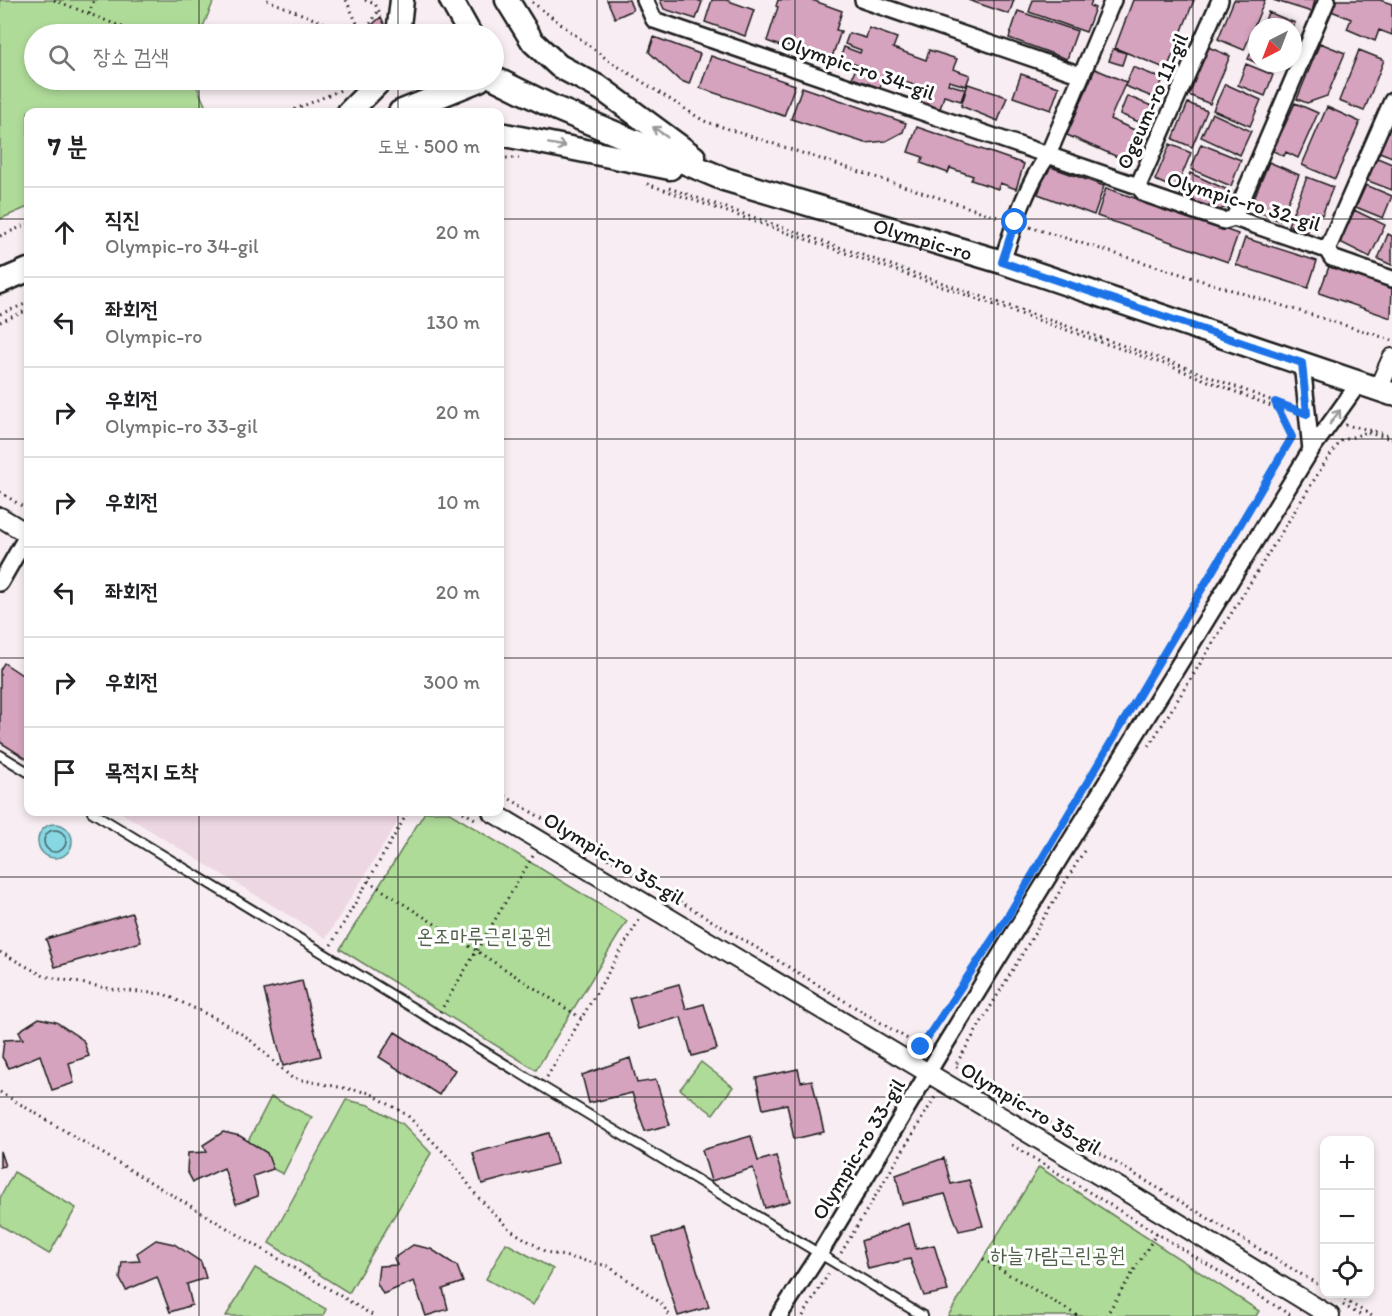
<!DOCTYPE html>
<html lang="ko">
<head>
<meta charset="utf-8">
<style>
  :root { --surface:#fff; --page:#f2f2f2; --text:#202124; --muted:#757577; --line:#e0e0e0 }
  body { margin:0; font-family:Itim,"Poor Story",sans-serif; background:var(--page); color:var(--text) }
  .controls { position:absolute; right:18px; bottom:18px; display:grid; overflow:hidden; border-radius:12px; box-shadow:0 3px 9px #0003 }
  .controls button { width:54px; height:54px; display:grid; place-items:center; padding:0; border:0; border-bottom:2px solid var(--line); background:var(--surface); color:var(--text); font:30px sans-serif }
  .compass { position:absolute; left:1248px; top:18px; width:54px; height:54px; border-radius:50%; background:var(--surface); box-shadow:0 3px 9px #0003; rotate:222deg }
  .stop { position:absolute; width:18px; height:18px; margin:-14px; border:4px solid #1a73e8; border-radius:50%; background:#fff }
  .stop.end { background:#1a73e8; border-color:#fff; box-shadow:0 2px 6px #0008 }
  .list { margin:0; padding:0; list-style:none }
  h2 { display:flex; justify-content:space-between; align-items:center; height:78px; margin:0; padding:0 24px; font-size:26px }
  h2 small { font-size:20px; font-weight:400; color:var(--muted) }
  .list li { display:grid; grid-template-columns:39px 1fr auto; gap:18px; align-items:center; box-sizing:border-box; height:90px; padding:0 24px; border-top:2px solid var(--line) }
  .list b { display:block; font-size:22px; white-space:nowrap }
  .list p { margin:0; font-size:20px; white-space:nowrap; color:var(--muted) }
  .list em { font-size:20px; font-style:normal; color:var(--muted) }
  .icon { flex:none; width:33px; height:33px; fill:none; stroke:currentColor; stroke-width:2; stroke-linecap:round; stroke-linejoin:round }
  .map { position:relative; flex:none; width:1392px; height:1316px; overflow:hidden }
  .search { position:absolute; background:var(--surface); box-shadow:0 3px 9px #0003; left:24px; top:24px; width:480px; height:66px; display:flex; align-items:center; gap:15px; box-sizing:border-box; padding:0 21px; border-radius:33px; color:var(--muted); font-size:22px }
  .panel { position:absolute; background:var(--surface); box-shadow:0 3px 9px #0003; left:24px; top:108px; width:480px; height:708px; border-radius:12px }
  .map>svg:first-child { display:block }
  .built { fill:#edd7e3 }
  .green { fill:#afdb99; stroke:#667c5a; stroke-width:1.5 }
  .water { fill:#88d8e3; stroke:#5d8d93; stroke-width:1.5 }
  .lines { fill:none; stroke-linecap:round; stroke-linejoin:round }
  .shore { stroke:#47676c; stroke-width:1.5 }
  .building { fill:#d6a3bf; stroke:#1c1c1c; stroke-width:1.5 }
  .service-casing { stroke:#1c1c1c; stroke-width:12 }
  .minor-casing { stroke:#1c1c1c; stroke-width:20 }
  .tertiary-casing { stroke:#1c1c1c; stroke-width:22 }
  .primary-casing { stroke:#1c1c1c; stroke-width:27 }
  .path { stroke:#1c1c1c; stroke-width:3; stroke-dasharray:1.5 4.5; stroke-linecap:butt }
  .service { stroke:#fff; stroke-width:8 }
  .minor { stroke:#fff; stroke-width:15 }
  .tertiary { stroke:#fff; stroke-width:18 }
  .primary { stroke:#fff; stroke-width:22 }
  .oneway { stroke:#999 }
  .route { stroke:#1a73e8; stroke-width:8 }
  .grid { fill:none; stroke:#1c1c1c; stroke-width:1.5; stroke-opacity:0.55 }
  .labels { text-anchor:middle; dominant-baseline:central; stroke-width:6; stroke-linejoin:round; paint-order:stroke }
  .street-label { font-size:21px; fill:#1c1c1c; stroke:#fff }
  .park-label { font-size:21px; fill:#4f5f48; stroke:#fff }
</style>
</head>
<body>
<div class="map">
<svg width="1392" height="1316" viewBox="0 0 1392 1316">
  <rect width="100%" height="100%" fill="#f7edf2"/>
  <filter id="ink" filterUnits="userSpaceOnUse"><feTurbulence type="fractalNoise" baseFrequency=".0167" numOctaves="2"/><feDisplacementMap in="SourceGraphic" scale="12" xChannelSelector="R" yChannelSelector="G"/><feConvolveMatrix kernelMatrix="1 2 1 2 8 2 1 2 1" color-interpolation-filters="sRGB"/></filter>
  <g filter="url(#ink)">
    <path class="built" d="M120 812H404L326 938Z"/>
    <path class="green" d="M0 0H214L200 34H34V80H194L208 112H28V207L0 219Z
      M425 812H448L627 921 536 1070 340 949Z
      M701 1062 733 1087 713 1114 680 1089Z
      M271 1097 312 1117 283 1174 242 1153Z
      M346 1100 369 1105 403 1124 431 1153 349 1293 269 1243Z
      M1039 1167 1259 1311 1256 1316H948Z
      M14 1172 76 1208 49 1254 0 1225V1198Z
      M506 1243 553 1269 533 1305 486 1279Z
      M255 1268 326 1309 323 1316H226Z"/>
    <path class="water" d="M38 841a17 17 0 1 1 34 0a17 17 0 1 1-34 0Z"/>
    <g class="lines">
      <path class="shore" d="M44 841a11 11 0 1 1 22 0a11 11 0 1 1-22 0Z"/>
    </g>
    <path class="building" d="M607 0H629L633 10 615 18Z
      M660 0H697L702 2 696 19 664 9Z
      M712 0H726L754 10 745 36 705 22Z
      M778 0H812L842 11 836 30 841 31 831 60 784 44 783 47 767 41 778 7 776 6Z
      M968 0H1014L1009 14Z
      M1033 0H1092L1090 6 1095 8 1086 32 1029 12Z
      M1133 0H1194L1167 69 1115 48Z
      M1234 0H1265L1244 50 1218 39Z
      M1273 0H1315L1312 12Z
      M1333 0H1380L1392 4V35L1379 30 1375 41 1347 29 1351 19 1329 10Z
      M1018 11 1077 31 1067 59 1009 38Z
      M1268 12 1295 23 1293 27H1263Z
      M381 17 389 34H367L374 23Z
      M869 28 897 38 893 48 926 60 929 50 957 59 953 69 970 75 966 86 949 81 948 84 965 89 961 101 944 96 940 109 912 99 917 86 884 74 880 88 852 78 857 65 840 59 844 47 860 53 861 50 845 44 849 33 866 38Z
      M654 37 700 54 689 84 679 80 649 52Z
      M1257 38V63L1248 59Z
      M1320 43 1345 53 1327 96 1307 103 1297 99Z
      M1208 47 1230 56 1210 104 1189 95Z
      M1113 49 1126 53 1122 65 1109 61Z
      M1359 50 1384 60 1364 111 1339 101Z
      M711 56 795 85 784 116 700 88Z
      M1258 63H1279L1275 71Z
      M1246 64 1273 75 1265 96 1238 85Z
      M1133 67 1163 79 1155 98 1125 86Z
      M1095 69 1126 82 1110 119 1139 132 1127 161 1067 135Z
      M1021 74 1059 87 1051 110 1013 97Z
      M51 80H65L58 90Z
      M968 84 1007 97 998 121 961 106Z
      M1225 84 1261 100 1250 126 1213 110Z
      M802 87 906 123 903 132 886 141 865 143 791 119Z
      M1127 96 1154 107 1146 125 1120 114Z
      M1188 103 1207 111 1192 147 1173 139Z
      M1295 103 1318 113 1298 158 1286 152 1284 156 1273 151Z
      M1327 107 1360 122 1335 179 1302 165Z
      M1212 113 1251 131 1240 155 1201 137Z
      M1392 115V157L1377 151Z
      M917 127 1024 164 1016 189 1000 183 998 189 971 180 973 176 950 168 948 173 921 163 923 157 908 152Z
      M1170 144 1191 153 1176 189 1155 180Z
      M1201 144 1241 160 1231 186 1191 169Z
      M1375 157 1392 164V190L1366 180Z
      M1269 162 1299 175 1280 221 1250 208Z
      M1048 166 1104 186 1094 215 1038 194Z
      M1190 173 1232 192 1225 208 1216 211 1180 196Z
      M1307 177 1333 187 1322 215 1316 212 1307 233 1288 225Z
      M1366 185 1392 196 1383 218 1356 207Z
      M1106 188 1238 234 1228 262 1097 216Z
      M1354 210 1385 225 1370 257 1338 241Z
      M1388 234 1392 236V265L1378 259Z
      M1245 238 1317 261 1308 288 1236 265Z
      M1330 264 1392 285 1391 318 1319 293Z
      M4 663 28 679V760L0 742V670Z
      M132 913 141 942 55 967 46 939Z
      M302 981 321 1056 283 1066 264 990Z
      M679 984 686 1009 704 1004 717 1049 692 1056 681 1017 638 1029 629 998Z
      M39 1018 56 1022 83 1040 89 1056 69 1063 74 1083 52 1090 40 1055 9 1068 2 1057 4 1040 23 1039 19 1031Z
      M395 1032 455 1070 439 1095 379 1057Z
      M630 1058 637 1083 656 1080 670 1125 645 1131 632 1093 589 1103 582 1075Z
      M798 1069 801 1082 812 1080 824 1132 794 1139 787 1104 763 1109 756 1078Z
      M223 1132 240 1136 267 1153 273 1169 253 1176 258 1196 236 1204 224 1168 193 1182 187 1171 188 1153 207 1152 203 1145Z
      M549 1133 557 1164 482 1184 473 1153Z
      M751 1136 758 1161 776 1156 790 1201 765 1208 753 1168 711 1181 702 1150Z
      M0 1151 5 1166 0 1167Z
      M944 1158 951 1184 969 1180 983 1226 959 1231 945 1194 902 1204 896 1175Z
      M909 1223 916 1249 934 1245 948 1291 924 1296 910 1259 868 1269 861 1241Z
      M684 1229 709 1307 678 1316 653 1238Z
      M156 1240 174 1244 201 1262 206 1278 187 1284 192 1305 170 1312 157 1277 126 1290 120 1279 122 1262 140 1261 137 1253Z
      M413 1245 431 1249 457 1266 463 1282 443 1289 448 1309 426 1316 414 1281 383 1294 377 1283 379 1266 397 1265 394 1258Z"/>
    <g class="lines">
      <g class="service-casing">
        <path id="service" d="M0 755 28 772
          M92 812 541 1086 923 1316"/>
      </g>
      <g class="minor-casing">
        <path id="minor" d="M645 0 654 20 1138 186 1145 194 1224 221 1234 218 1327 250 1332 258 1392 279
          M863 0 1081 75
          M1138 186 1220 0
          M1234 218 1327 0
          M1327 250 1392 101
          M1002 262C1014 225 1025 188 1048 155L1113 0
          M1302 363 1311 450
          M0 583 28 534
          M779 1316 820 1253 938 1056 1311 450 1359 383"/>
      </g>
      <g class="tertiary-casing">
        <path id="tertiary" d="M1378 389 1392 358
          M0 517 28 534
          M492 812 1167 1216 1330 1316"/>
      </g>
      <g class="primary-casing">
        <g id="primary">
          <path d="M451 0 470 34"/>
          <path d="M507 0 533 42 559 66 602 89 694 157"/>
          <path d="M398 34 402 0"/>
          <path id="s1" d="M494 78 555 108 724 179 1002 262 1392 394"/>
          <path d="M349 112 381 80"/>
          <path d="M400 112 479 80"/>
          <path d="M500 134 670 168"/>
          <path d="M0 282 28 270"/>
        </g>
      </g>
      <path class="path" d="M54 0 140 34
        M267 0 351 34
        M346 0 362 34
        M365 0 375 4 380 13
        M532 2 608 60 704 121 1001 218
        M89 14 94 0
        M364 34 379 10
        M249 80 260 84 271 80
        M289 112 343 89
        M500 158H519
        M647 184 1170 366 1279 409
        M669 188 1179 365 1291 408
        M1030 227 1392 340
        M0 236 28 224
        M0 314 28 303
        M0 322 28 310
        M1345 425 1371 430 1392 437
        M1368 433 1392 439
        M0 492 28 510
        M1149 746 1324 464 1341 441 1373 430
        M1106 750 1292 437 1275 402
        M500 793 921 1047 955 996
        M463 812 477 820
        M1084 851 955 1066 1324 1288
        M368 881 581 1018
        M331 945 408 812
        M0 952 44 976 117 990 164 994 217 1019 248 1038 292 1078 370 1093 407 1115 451 1160 477 1196 509 1229 546 1252 608 1266 661 1303 670 1316
        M440 1012 533 856
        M547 1077 639 920
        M0 1092 374 1316
        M1012 1145 1292 1316
        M841 1253 935 1097
        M983 1259 1078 1316
        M1334 1294 1372 1316
        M1343 1305 1362 1316
        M803 1316 830 1271
        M1106 1316 1157 1233"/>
      <use href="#service" class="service"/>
      <use href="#minor" class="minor"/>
      <use href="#tertiary" class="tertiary"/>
      <use href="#primary" class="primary"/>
    </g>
    <defs><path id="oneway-shaft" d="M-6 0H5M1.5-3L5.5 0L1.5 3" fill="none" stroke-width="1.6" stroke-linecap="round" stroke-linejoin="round" transform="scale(1.5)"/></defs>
    <g class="oneway">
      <use href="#oneway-shaft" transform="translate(660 132) rotate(-144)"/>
      <use href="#oneway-shaft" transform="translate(557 145) rotate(10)"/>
      <use href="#oneway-shaft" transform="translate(1335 417) rotate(-54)"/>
    </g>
  </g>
  <g class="lines" filter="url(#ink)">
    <path class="route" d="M921 1047 1008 916 1292 437 1275 402 1307 414 1302 363 1002 262 1015 222"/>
  </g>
  <path class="grid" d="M199 0V34M398 0V34M597 0V1316M795 0V1316M994 0V1316M1193 0V1316M199 80V112M398 80V112M0 219H28M500 219H1392M0 439H28M500 439H1392M0 658H28M500 658H1392M199 812V1316M398 812V1316M0 877H1392M0 1097H1392"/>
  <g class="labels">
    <g class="street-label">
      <text transform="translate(858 67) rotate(19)">Olympic-ro 34-gil</text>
      <text transform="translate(1152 101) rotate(-66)">Ogeum-ro 11-gil</text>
      <text transform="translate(1244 201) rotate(17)">Olympic-ro 32-gil</text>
      <text stroke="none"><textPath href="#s1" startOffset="459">Olympic-ro</textPath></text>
      <text transform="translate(614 858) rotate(31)">Olympic-ro 35-gil</text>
      <text transform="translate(1031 1108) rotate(31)">Olympic-ro 35-gil</text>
      <text transform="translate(858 1149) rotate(-59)">Olympic-ro 33-gil</text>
    </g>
    <g class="park-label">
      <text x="484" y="935">온조마루근린공원</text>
      <text x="1058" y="1254">하늘가람근린공원</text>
    </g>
  </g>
</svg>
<div class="controls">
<button>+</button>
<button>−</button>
<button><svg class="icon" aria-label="locate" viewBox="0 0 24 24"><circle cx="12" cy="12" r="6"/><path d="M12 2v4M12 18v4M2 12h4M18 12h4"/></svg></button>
</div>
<svg class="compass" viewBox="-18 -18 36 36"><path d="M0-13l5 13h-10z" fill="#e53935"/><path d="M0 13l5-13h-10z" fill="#757577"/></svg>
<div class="stop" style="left:1015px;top:222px"></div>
<div class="stop end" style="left:921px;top:1047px"></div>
<div class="search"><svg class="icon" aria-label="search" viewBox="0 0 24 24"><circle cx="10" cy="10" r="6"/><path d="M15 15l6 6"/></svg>장소 검색</div>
<section class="panel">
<h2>7 분<small>도보 · 500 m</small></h2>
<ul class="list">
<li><svg class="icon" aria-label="ahead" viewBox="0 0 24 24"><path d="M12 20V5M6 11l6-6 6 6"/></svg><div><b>직진</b><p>Olympic-ro 34-gil</p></div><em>20 m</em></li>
<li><svg class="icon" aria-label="left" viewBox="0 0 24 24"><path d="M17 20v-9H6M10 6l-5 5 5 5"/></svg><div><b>좌회전</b><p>Olympic-ro</p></div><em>130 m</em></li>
<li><svg class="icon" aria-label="right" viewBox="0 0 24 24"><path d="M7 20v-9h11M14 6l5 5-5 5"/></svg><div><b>우회전</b><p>Olympic-ro 33-gil</p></div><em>20 m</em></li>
<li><svg class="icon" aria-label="right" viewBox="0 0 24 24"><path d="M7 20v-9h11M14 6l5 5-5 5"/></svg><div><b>우회전</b></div><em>10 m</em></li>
<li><svg class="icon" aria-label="left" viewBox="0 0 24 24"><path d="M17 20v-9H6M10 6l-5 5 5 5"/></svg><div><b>좌회전</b></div><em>20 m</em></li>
<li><svg class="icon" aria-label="right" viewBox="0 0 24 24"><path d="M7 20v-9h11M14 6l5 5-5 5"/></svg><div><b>우회전</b></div><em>300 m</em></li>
<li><svg class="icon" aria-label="arrive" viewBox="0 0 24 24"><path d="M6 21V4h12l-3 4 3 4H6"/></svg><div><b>목적지 도착</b></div></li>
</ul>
</section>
</div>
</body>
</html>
